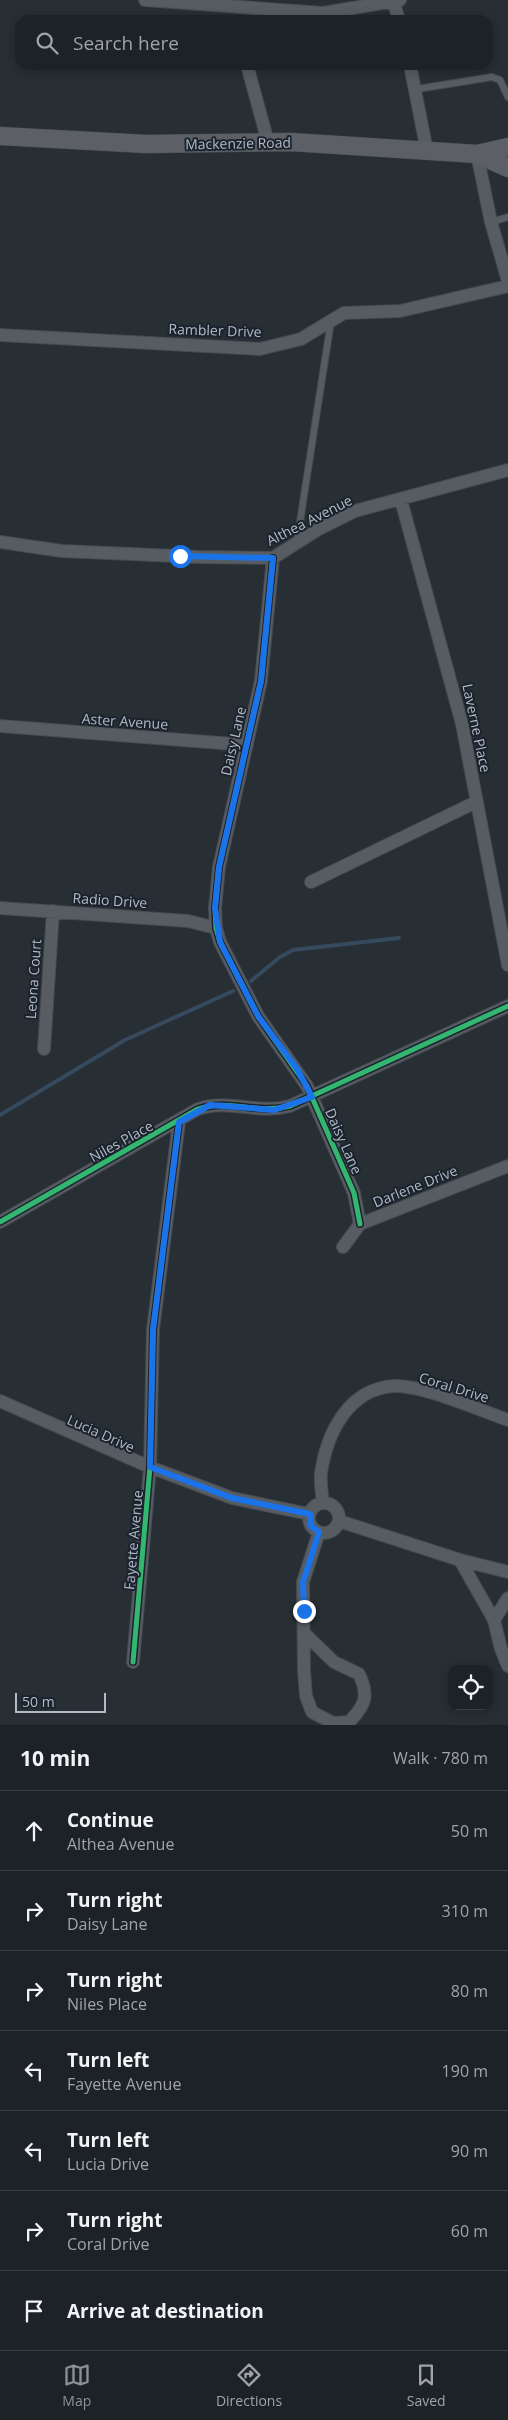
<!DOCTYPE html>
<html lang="en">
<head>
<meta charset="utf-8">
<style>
  :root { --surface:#1d2227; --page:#252a2f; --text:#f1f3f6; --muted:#a0a4a7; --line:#3b3f44; --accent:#8c9099 }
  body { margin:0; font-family:"Open Sans",sans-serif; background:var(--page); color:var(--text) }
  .controls { position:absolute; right:15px; bottom:15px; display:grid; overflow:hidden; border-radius:10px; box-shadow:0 2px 12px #0003 }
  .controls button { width:45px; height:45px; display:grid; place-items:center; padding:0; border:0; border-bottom:1px solid var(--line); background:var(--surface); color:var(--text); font:25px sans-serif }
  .scale { position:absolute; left:15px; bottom:12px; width:91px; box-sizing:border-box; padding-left:5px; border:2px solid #b1bac5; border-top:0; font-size:14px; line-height:18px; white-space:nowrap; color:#b1bac5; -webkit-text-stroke:4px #1b242e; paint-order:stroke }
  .stop { position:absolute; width:15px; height:15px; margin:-11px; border:4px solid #1a73e8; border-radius:50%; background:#fff }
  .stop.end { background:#1a73e8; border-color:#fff; box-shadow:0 1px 5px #0008 }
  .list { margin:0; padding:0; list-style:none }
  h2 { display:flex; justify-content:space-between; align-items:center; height:65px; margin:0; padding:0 20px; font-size:21px }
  h2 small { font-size:16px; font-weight:400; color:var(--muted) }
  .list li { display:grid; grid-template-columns:32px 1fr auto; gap:15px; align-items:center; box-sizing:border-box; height:80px; padding:0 20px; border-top:1px solid var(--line) }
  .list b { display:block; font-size:19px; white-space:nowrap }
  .list p { margin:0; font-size:16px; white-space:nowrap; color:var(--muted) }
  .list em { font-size:16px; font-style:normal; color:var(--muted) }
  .icon { flex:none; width:28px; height:28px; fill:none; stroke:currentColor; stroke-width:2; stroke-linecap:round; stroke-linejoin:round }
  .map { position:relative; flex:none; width:508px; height:1725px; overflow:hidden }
  .search { position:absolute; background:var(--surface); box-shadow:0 2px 12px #0003; left:15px; right:15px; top:15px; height:55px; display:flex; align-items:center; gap:12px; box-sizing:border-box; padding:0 18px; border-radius:15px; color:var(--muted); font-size:19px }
  .sheet { height:625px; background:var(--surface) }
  nav { display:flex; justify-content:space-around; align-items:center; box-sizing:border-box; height:70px; border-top:1px solid var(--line); background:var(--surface); font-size:14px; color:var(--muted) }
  nav a { display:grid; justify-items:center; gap:2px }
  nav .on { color:var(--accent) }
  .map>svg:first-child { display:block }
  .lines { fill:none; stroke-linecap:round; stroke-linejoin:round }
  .stream { stroke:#364a5e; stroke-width:4 }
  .lane-casing { stroke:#454a4f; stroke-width:8 }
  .street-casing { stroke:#454a4f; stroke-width:14 }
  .secondary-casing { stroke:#454a4f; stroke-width:19 }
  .lane { stroke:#575c62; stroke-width:6 }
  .street { stroke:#575c62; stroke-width:12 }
  .secondary { stroke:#5c6066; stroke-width:18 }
  .cycleway-casing { stroke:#1b242e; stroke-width:8 }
  .cycleway { stroke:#33b770; stroke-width:5 }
  .route { stroke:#1a73e8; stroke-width:6 }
  .labels { text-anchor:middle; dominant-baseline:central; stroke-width:4; stroke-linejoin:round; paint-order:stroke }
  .street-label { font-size:14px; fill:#b1bac5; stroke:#1b242e }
</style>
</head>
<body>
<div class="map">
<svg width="508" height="1725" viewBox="0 0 508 1725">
  <rect width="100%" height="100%" fill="#272e34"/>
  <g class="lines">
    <path class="stream" d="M251 981 280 957 293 950 399 938
      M0 1115 125 1040 233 991"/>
    <g class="lane-casing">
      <path id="lane" d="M417 89 492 77 500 80 508 97
        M491 222 508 217
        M297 541 331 321"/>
    </g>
    <g class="street-casing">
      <path id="street" d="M145 0 323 13 400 0
        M393 0 399 20
        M247 65 268 142
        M410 65 427 151
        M477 154 491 222 508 281
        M0 335 260 349 301 339 344 313 400 311 508 286
        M401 500 462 724 508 965
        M0 542 62 551 199 557 273 558 317 530 355 511 508 470
        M273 558 261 681 219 867 215 908 216 928 220 942 258 1016 307 1086 354 1193 360 1224
        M0 726 247 745
        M311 882 476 802
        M0 908 188 921 216 928
        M44 1049 53 911
        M0 1222 198 1109C229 1098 256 1115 290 1106L508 1006
        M343 1247 360 1224 508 1166
        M0 1401 150 1467 232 1498 309 1514
        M309 1518a15 15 0 1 1 30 0a15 15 0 1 1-30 0Z
        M323 1503C322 1494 320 1482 321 1473 327 1433 348 1389 394 1386 424 1385 479 1410 508 1420
        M339 1521 460 1560 508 1572
        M460 1560 494 1620 501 1649 508 1666
        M494 1620 508 1598
        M304 1633 334 1662 359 1674C369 1695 366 1705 349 1722L333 1723 312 1712 306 1696 304 1670 303 1582 319 1532
        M133 1662 150 1467 153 1330 179 1122"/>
    </g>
    <g class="secondary-casing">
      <path id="secondary" d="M0 136 146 144 291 142 477 154 508 147
        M477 154 508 168"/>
    </g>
    <use href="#lane" class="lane"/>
    <use href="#street" class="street"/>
    <use href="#secondary" class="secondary"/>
    <g class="cycleway-casing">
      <path id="cycleway" d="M273 558 261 681 219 867 215 908 216 928 220 942 258 1016 307 1086 354 1193 360 1224
        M0 1222 198 1109C229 1098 256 1115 290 1106L508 1006
        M133 1662 150 1467 153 1330 179 1122"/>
    </g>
    <use href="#cycleway" class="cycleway"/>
  </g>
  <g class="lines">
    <path class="route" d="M180 556 273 558 261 681 219 867 215 908 220 942 258 1016 297 1069 312 1097 274 1110 210 1105 179 1122 153 1330 150 1467 232 1498 310 1514 311 1526 319 1532 303 1582 304 1611"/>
  </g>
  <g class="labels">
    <g class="street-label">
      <text transform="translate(238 143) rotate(-1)">Mackenzie Road</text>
      <text transform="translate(215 330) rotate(2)">Rambler Drive</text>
      <text transform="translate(309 520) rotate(-27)">Althea Avenue</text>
      <text transform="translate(125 721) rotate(4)">Aster Avenue</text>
      <text transform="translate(477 728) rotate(78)">Laverne Place</text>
      <text transform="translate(233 741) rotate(-77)">Daisy Lane</text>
      <text transform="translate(110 900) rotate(4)">Radio Drive</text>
      <text transform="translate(33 979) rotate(-86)">Leona Court</text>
      <text transform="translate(121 1141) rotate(-29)">Niles Place</text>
      <text transform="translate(344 1141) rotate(66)">Daisy Lane</text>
      <text transform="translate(415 1186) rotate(-22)">Darlene Drive</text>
      <text transform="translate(454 1387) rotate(17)">Coral Drive</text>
      <text transform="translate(101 1433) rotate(24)">Lucia Drive</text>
      <text transform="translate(133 1540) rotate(-85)">Fayette Avenue</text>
    </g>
  </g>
</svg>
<div class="controls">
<button><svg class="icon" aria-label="locate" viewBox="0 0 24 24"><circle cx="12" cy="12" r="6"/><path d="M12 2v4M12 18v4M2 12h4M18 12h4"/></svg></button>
</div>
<div class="scale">50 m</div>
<div class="stop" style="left:180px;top:556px"></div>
<div class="stop end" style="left:304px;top:1611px"></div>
<div class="search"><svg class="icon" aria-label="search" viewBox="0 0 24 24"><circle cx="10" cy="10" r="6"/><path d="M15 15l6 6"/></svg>Search here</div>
</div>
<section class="sheet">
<h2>10 min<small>Walk · 780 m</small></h2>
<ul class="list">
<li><svg class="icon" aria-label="ahead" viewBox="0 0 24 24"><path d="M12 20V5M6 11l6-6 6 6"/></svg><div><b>Continue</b><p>Althea Avenue</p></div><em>50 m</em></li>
<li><svg class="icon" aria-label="right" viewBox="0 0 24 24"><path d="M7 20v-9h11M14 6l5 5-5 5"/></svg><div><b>Turn right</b><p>Daisy Lane</p></div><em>310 m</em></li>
<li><svg class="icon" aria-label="right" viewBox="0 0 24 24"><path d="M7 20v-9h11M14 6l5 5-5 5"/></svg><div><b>Turn right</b><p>Niles Place</p></div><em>80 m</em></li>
<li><svg class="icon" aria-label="left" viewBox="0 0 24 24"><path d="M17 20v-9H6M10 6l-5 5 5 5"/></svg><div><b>Turn left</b><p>Fayette Avenue</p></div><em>190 m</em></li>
<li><svg class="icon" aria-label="left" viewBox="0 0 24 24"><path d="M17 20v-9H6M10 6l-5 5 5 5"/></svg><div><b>Turn left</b><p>Lucia Drive</p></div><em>90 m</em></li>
<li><svg class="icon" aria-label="right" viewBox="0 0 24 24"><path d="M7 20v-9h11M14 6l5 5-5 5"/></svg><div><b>Turn right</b><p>Coral Drive</p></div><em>60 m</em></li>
<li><svg class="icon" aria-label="arrive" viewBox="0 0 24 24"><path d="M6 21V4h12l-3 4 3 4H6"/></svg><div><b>Arrive at destination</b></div></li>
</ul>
</section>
<nav>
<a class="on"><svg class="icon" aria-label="map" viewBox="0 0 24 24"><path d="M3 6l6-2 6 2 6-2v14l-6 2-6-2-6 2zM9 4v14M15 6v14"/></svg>Map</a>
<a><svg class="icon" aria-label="directions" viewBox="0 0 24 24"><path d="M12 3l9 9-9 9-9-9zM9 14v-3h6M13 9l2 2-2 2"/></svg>Directions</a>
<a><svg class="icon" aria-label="saved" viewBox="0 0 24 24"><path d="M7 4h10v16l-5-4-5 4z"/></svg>Saved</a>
</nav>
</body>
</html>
